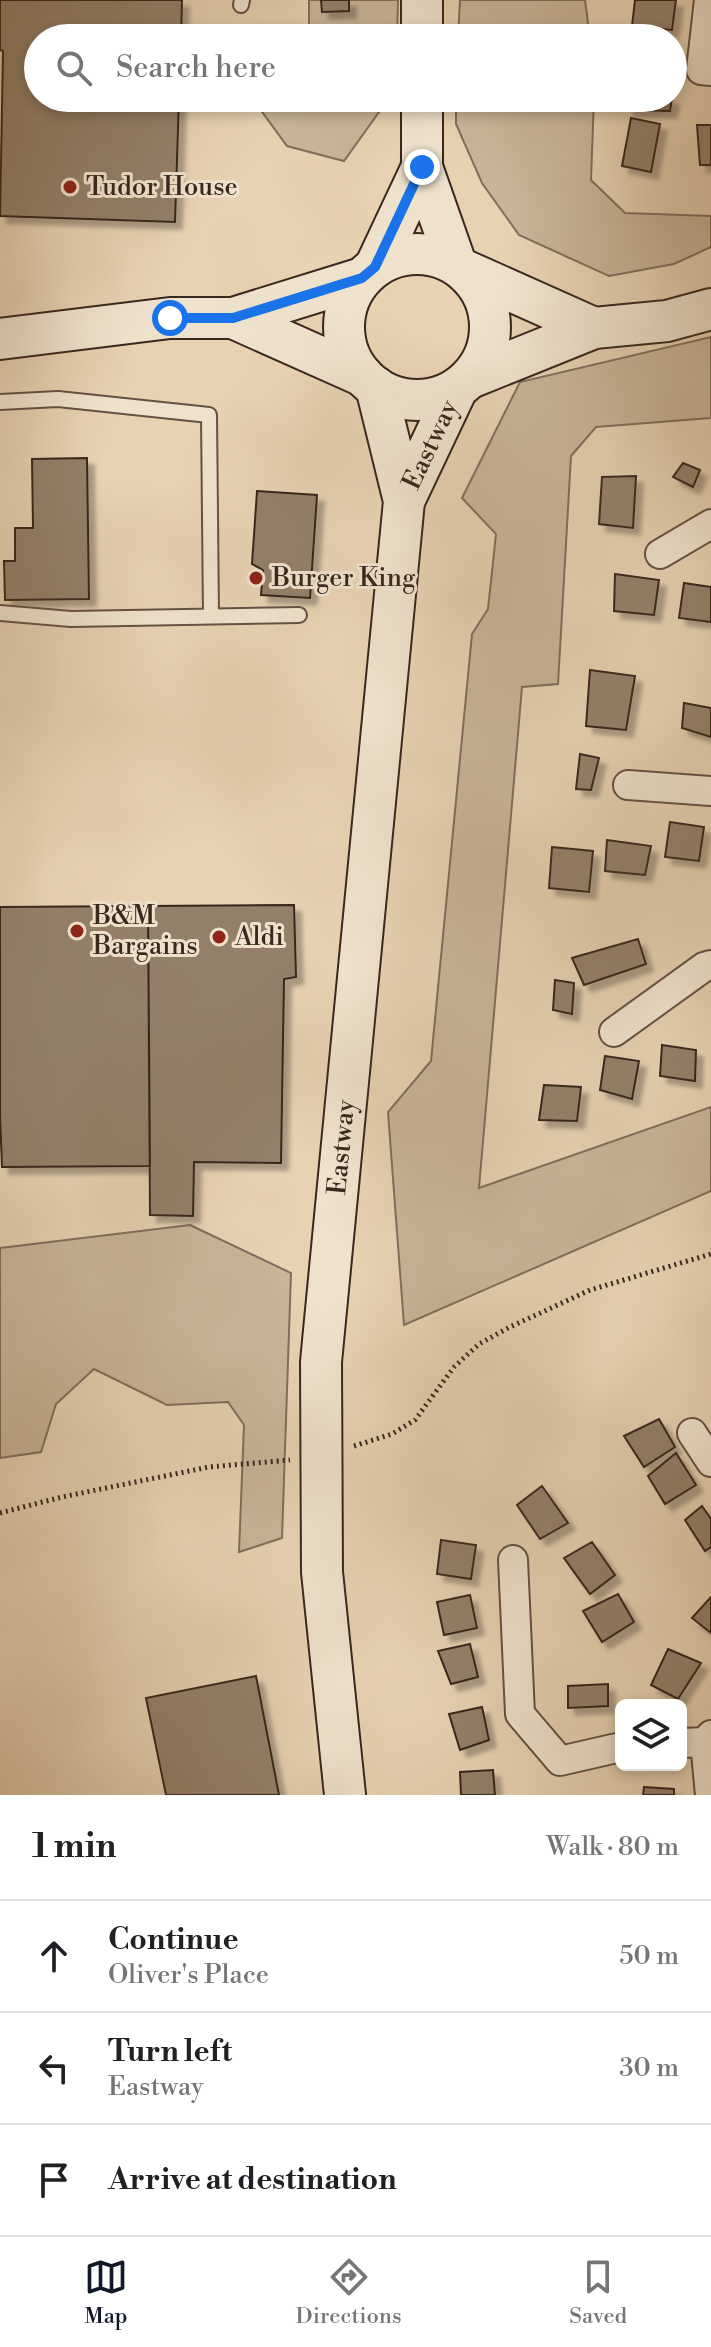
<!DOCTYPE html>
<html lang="en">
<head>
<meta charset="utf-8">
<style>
  :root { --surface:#fff; --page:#f2f2f2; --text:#202124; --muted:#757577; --line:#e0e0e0; --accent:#111827 }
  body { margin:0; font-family:"Libre Bodoni",serif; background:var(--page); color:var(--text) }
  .controls { position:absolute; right:24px; bottom:24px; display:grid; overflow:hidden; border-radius:12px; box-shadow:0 4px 12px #0003 }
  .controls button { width:72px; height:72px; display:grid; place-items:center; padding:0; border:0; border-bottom:2px solid var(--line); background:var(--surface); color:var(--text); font:40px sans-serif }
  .stop { position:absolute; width:24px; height:24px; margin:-18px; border:6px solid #1a73e8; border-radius:50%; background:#fff }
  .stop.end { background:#1a73e8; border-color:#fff; box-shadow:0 2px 8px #0008 }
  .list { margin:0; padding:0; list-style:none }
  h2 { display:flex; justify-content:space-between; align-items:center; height:104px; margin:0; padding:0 32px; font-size:34px }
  h2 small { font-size:26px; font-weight:400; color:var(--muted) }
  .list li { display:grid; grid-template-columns:52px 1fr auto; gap:24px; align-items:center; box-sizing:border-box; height:112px; padding:0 32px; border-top:2px solid var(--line) }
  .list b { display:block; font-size:30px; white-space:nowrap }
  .list p { margin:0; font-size:26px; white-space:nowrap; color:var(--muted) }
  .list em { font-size:26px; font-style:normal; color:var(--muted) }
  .icon { flex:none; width:44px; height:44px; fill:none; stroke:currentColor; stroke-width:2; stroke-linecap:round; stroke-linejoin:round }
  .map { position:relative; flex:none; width:711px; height:1795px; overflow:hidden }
  .search { position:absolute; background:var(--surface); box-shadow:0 4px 12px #0003; left:24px; right:24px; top:24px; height:88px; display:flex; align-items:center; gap:20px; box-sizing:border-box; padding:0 28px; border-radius:44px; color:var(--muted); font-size:30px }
  .sheet { height:440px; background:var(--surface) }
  nav { display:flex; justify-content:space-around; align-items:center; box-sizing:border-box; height:112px; border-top:2px solid var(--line); background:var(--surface); font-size:22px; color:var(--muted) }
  nav a { display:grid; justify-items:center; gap:4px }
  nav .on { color:var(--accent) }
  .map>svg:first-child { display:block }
  .green { fill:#c9b599; stroke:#816e5c; stroke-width:2 }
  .building { fill:#93806b; stroke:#39281f; stroke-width:2; filter:url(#shadow) }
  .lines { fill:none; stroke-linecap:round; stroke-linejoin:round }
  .lane-casing { stroke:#645244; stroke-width:18 }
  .street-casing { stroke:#645244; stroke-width:32 }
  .secondary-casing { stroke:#39281f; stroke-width:44 }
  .path { stroke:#39281f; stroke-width:5; stroke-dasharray:2 4; stroke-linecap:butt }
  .lane { stroke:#efe2cd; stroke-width:14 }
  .street { stroke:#efe2cd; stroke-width:28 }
  .secondary { stroke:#efe2cd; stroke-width:40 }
  .route { stroke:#1a73e8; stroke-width:10 }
  .poi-dot { fill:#8f2418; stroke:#efe2cd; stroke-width:3 }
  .labels { text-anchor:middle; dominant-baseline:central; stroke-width:6; stroke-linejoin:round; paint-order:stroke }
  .poi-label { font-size:26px; fill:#39281f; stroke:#efe2cd; text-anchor:start }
  .street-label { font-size:26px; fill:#39281f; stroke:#efe2cd }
</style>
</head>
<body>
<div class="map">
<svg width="711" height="1795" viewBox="0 0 711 1795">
  <defs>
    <filter id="shadow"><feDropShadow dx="7" dy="7" stdDeviation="2" flood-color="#0004"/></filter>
  </defs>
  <rect width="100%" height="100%" fill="#e7d2b2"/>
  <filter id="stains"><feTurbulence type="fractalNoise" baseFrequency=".0025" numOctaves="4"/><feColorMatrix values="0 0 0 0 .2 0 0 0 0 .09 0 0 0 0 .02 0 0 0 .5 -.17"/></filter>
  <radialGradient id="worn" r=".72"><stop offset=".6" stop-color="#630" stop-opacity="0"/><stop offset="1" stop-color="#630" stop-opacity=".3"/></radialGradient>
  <path class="green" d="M309 0H398L397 38H307L309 36Z
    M460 0H585L590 38H458Z
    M252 98H389L344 161 287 146Z
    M456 98H594L591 180 625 213 711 216V247L674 264 609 276 519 235 482 183 456 124Z
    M711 337V418L596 427 571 456 558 684 522 687 479 1188 711 1107V1191L404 1325 388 1112 431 1061 472 634 488 609 496 534 462 498 520 382Z
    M190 1225 291 1273 282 1538 239 1552 244 1425 228 1402 167 1405 94 1369 56 1404 41 1452 0 1458V1248Z"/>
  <path class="building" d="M0 0H182L181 38H38V98H179L175 222 0 216 3 51 0 50Z
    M321 0H349V11L322 12Z
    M635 0H676L672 30 632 26Z
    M628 98H672L670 111 627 110Z
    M631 118 660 124 651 172 622 166Z
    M697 125H711V165H700Z
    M87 458 89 599 5 600 4 561H15V528H33L32 459Z
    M683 463 700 470 693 487 673 477Z
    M636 476 633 528 599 524 602 477Z
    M257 491 317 495 310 598 261 595 263 570 252 564Z
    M615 574 659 580 654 615 614 611Z
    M684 583 711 587V622L679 618Z
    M590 670 635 676 626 730 586 726Z
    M684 703 711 708V737L682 728Z
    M580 754 599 758 591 790 576 789Z
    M670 822 704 827 699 861 665 857Z
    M607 840 651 846 645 875 605 871Z
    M552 847 593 851 589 892 549 888Z
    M294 905 296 977 284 979 281 1163 194 1162 193 1216 150 1215 148 906Z
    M148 906 150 1166 2 1167 0 1116V907Z
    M638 939 646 964 584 985 572 958Z
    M555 980 574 983 572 1014 553 1010Z
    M662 1045 696 1050 695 1081 660 1076Z
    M605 1056 639 1061 632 1099 600 1090Z
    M544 1085 581 1087 577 1121 539 1120Z
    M659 1419 675 1447 644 1467 624 1436Z
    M676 1453 696 1485 665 1504 648 1476Z
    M542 1486 568 1523 540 1539 517 1505Z
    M702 1506 711 1519V1547L705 1551 685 1520Z
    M441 1540 476 1545 471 1579 437 1574Z
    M592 1542 615 1575 590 1594 564 1558Z
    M618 1594 634 1622 602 1642 583 1611Z
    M470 1595 477 1628 444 1635 437 1602Z
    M711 1597V1633L692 1618Z
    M470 1644 478 1677 451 1684 438 1651Z
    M668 1649 701 1663 678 1699 651 1685Z
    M256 1676 279 1795H166L146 1698Z
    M608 1684V1706L568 1708V1686Z
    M482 1707 489 1740 460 1750 449 1714Z
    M493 1770 495 1795H461L460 1772Z
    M644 1787 674 1789V1795H643Z"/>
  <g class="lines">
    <g class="lane-casing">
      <path id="lane" d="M241 5 242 0
        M0 402 58 399 209 415 211 615
        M0 613 71 619 299 615"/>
    </g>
    <g class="street-casing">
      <path id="street" d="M709 0 701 70 711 71
        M660 554 711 524
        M628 785 711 791
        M614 1032 704 967 711 965
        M692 1433 711 1462
        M513 1560 520 1714 560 1761 621 1747
        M681 1743 705 1742
        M710 1795 705 1742 711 1735"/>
    </g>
    <g class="secondary-casing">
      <g id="secondary">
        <path d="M422 38V0"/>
        <path d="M422 98V167L456 264"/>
        <circle cx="417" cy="327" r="73"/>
        <path d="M375 267 422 167"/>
        <path d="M464 270 594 328"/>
        <path d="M233 318 363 376"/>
        <path d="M0 339 170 318H233L362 278"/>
        <path d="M470 378 594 328 667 321 711 309"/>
        <path id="s1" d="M404 501 457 389"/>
        <path id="s2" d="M345 1795 322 1572 321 1362 404 501 376 387"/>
      </g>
    </g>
    <path class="path" d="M354 1446 392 1434 415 1420 454 1367 479 1344 510 1327 590 1290 711 1254
      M0 1513 62 1497 209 1467 290 1460"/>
    <use href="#lane" class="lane"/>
    <use href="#street" class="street"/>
    <use href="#secondary" class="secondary"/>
  </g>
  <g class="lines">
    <path class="route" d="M170 318H233L362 278 375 267 422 167"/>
  </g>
  <g class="poi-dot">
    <circle cx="70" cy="187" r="8"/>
    <circle cx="256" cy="578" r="8"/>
    <circle cx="77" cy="931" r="8"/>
    <circle cx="219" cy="937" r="8"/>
  </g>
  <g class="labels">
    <g class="poi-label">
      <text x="86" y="187">Tudor House</text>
      <text x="272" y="578">Burger King</text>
      <text x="93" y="916">B&amp;M<tspan x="93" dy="30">Bargains</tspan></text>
      <text x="235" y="937">Aldi</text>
    </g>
    <g class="street-label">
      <text stroke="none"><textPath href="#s1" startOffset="62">Eastway</textPath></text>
      <text stroke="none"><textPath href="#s2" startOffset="650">Eastway</textPath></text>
    </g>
  </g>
  <rect width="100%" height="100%" filter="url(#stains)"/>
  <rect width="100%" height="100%" fill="url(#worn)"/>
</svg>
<div class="controls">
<button><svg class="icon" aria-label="layers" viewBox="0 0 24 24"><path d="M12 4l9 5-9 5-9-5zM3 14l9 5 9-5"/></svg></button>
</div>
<div class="stop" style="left:170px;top:318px"></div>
<div class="stop end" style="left:422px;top:167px"></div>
<div class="search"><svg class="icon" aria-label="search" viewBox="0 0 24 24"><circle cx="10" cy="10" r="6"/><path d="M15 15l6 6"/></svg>Search here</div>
</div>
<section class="sheet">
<h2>1 min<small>Walk · 80 m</small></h2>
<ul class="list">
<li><svg class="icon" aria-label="ahead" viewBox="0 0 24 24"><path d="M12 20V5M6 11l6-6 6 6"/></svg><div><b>Continue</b><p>Oliver's Place</p></div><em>50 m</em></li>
<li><svg class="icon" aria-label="left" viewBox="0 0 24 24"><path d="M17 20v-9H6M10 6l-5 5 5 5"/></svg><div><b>Turn left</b><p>Eastway</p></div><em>30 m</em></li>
<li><svg class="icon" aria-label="arrive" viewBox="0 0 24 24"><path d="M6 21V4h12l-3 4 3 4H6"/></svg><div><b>Arrive at destination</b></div></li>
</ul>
</section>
<nav>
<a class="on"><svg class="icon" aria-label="map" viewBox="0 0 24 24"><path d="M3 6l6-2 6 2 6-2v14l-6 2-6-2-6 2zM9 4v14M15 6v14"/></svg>Map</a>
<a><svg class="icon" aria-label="directions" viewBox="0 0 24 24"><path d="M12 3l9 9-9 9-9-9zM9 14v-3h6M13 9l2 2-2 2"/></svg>Directions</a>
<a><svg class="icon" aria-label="saved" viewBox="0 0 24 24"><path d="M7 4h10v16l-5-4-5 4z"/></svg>Saved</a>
</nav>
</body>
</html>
